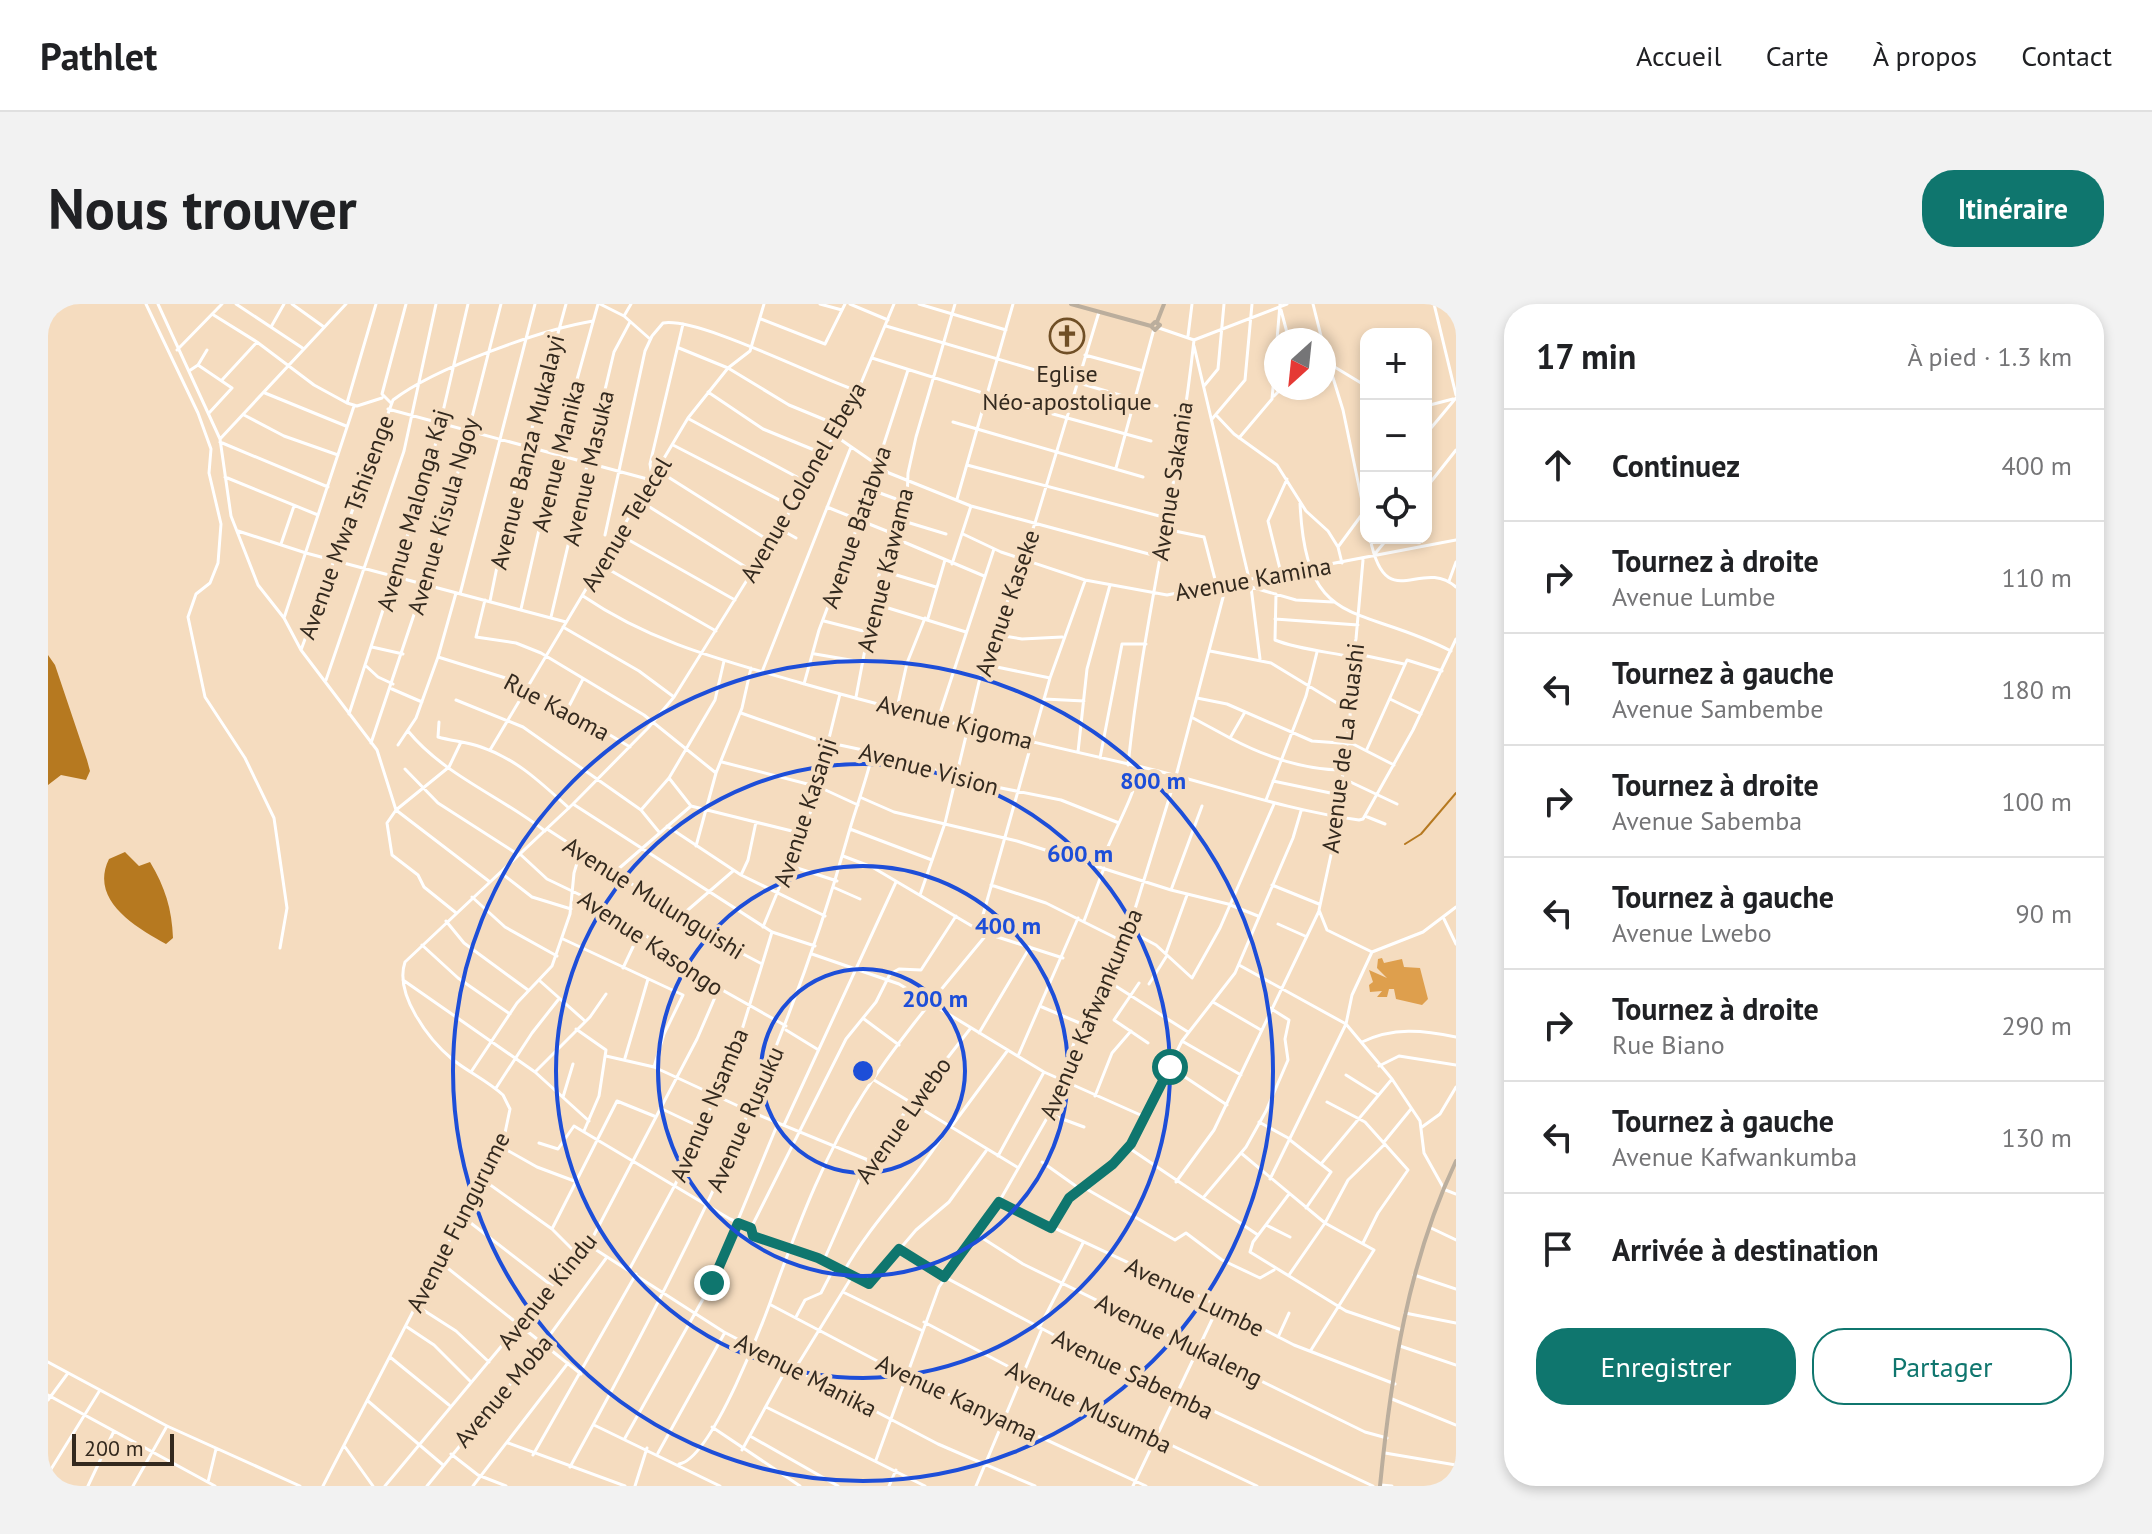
<!DOCTYPE html>
<html lang="fr">
<head>
<meta charset="utf-8">
<style>
  :root { --surface:#fff; --page:#f2f2f2; --text:#202124; --muted:#757577; --line:#e0e0e0; --accent:#0f766e }
  body { margin:0; font-family:"PT Sans",sans-serif; background:var(--page); color:var(--text) }
  .controls { position:absolute; right:24px; top:24px; display:grid; overflow:hidden; border-radius:16px; box-shadow:0 4px 12px #0003 }
  .controls button { width:72px; height:72px; display:grid; place-items:center; padding:0; border:0; border-bottom:2px solid var(--line); background:var(--surface); color:var(--text); font:40px sans-serif }
  .compass { position:absolute; left:1216px; top:24px; width:72px; height:72px; border-radius:50%; background:var(--surface); box-shadow:0 4px 12px #0003; rotate:207deg }
  .scale { position:absolute; left:24px; bottom:20px; width:102px; box-sizing:border-box; padding-left:8px; border:4px solid #33291e; border-top:0; font-size:22px; line-height:28px; white-space:nowrap; color:#33291e; -webkit-text-stroke:6px #f5dcbf; paint-order:stroke }
  .stop { position:absolute; width:24px; height:24px; margin:-18px; border:6px solid #0f766e; border-radius:50%; background:#fff }
  .stop.end { background:#0f766e; border-color:#fff; box-shadow:0 2px 8px #0008 }
  .list { margin:0; padding:0; list-style:none }
  h2 { display:flex; justify-content:space-between; align-items:center; height:104px; margin:0; padding:0 32px; font-size:34px }
  h2 small { font-size:26px; font-weight:400; color:var(--muted) }
  .list li { display:grid; grid-template-columns:52px 1fr auto; gap:24px; align-items:center; box-sizing:border-box; height:112px; padding:0 32px; border-top:2px solid var(--line) }
  .list b { display:block; font-size:30px; white-space:nowrap }
  .list p { margin:0; font-size:26px; white-space:nowrap; color:var(--muted) }
  .list em { font-size:26px; font-style:normal; color:var(--muted) }
  .actions { display:flex; gap:16px; padding:24px 32px }
  .actions a { flex:1; padding:18px 0; border:2px solid var(--accent); border-radius:32px; text-align:center; font-size:28px; color:var(--accent) }
  .actions .main { background:var(--accent); color:#fff }
  .icon { flex:none; width:44px; height:44px; fill:none; stroke:currentColor; stroke-width:2; stroke-linecap:round; stroke-linejoin:round }
  .map { position:relative; flex:none; width:1408px; height:1182px; overflow:hidden; border-radius:32px }
  header { display:flex; align-items:center; gap:48px; box-sizing:border-box; height:112px; padding:0 40px; background:var(--surface); border-bottom:2px solid var(--line) }
  header strong { font-size:38px }
  nav { display:flex; gap:44px; margin-inline-start:auto; font-size:28px }
  .intro { display:flex; align-items:center; justify-content:space-between; box-sizing:border-box; height:192px; padding:0 48px }
  h1 { margin:0; font-size:56px }
  .button { padding:20px 36px; border-radius:32px; background:var(--accent); color:#fff; font-size:28px; font-weight:700 }
  main { display:flex; gap:48px; padding:0 48px }
  aside { flex:1; background:var(--surface); border-radius:32px; box-shadow:0 4px 12px #0003 }
  .map>svg:first-child { display:block }
  .forest { fill:#de9f4d }
  .water { fill:#b67920 }
  .lines { fill:none; stroke-linecap:round; stroke-linejoin:round }
  .stream { stroke:#b67920; stroke-width:2 }
  .street { stroke:#fff; stroke-width:3 }
  .secondary { stroke:#bbae9d; stroke-width:4 }
  .route { stroke:#0f766e; stroke-width:10 }
  .ring { fill:none; stroke:#1d4ed8; stroke-width:4 }
  .labels { text-anchor:middle; dominant-baseline:central; stroke-width:8; stroke-linejoin:round; paint-order:stroke }
  .poi-label { font-size:24px; fill:#33291e; stroke:#f5dcbf }
  .street-label { font-size:24px; fill:#33291e; stroke:#f5dcbf }
  .centre { fill:#1d4ed8; stroke:#f5dcbf; stroke-width:4 }
  .ring-label { font-size:24px; text-anchor:middle; font-weight:bold; fill:#1d4ed8; stroke:#f5dcbf; stroke-width:8; stroke-linejoin:round; paint-order:stroke }
</style>
</head>
<body>
<header>
<strong>Pathlet</strong>
<nav><a>Accueil</a><a>Carte</a><a>À propos</a><a>Contact</a></nav>
</header>
<div class="intro"><h1>Nous trouver</h1><a class="button">Itinéraire</a></div>
<main>
<div class="map">
<svg width="1408" height="1182" viewBox="0 0 1408 1182">
  <rect width="100%" height="100%" fill="#f5dcbf"/>
  <path class="forest" d="M1334 654 1336 659 1354 655 1356 663 1372 664 1380 695 1374 701 1348 695 1346 685H1341L1339 693H1329L1334 687 1322 688 1321 681 1325 678 1321 666 1339 674 1329 664 1330 655Z"/>
  <path class="water" d="M0 351 7 361 39 456 42 467 38 476 13 471 0 481Z
    M77 548 91 562 102 558C117 583 124 605 125 634L118 640C87 623 41 596 61 555Z"/>
  <g class="lines">
    <path class="stream" d="M1357 540 1373 530 1408 489"/>
    <path class="street" d="M98 0 150 109 163 145 161 169 173 220 170 259 162 279 148 290 140 313 157 393 197 454 226 514 239 604 232 644
      M110 0 172 135 183 212 210 281 236 314 253 346 329 446 348 506 442 578
      M188 0 256 45
      M244 0 276 23
      M552 0 576 12 602 35
      M772 0 794 6
      M802 0 840 16
      M871 0 958 26
      M1265 0 1274 36
      M1386 0 1408 91
      M1233 6 1241 36
      M164 10 209 38 266 81 299 99 309 102 334 94
      M576 12 583 0
      M713 15 777 40 797 0
      M838 22 1109 102
      M223 23 236 0
      M1111 24 1146 36
      M1140 32 1144 0
      M1146 36 1239 0
      M1229 36 1232 0
      M1146 42 1203 283 1212 355
      M631 44 680 64 741 101 792 122
      M1276 45 1295 106 1318 216
      M129 46 174 0
      M1037 51 1092 66
      M824 54 976 102 1103 137
      M1280 59 1318 82
      M150 61 159 46
      M141 67 150 61 184 84 161 109
      M174 76 209 38
      M1156 82 1170 65 1176 0
      M660 88 715 125 776 150
      M217 89 298 122
      M1226 92 1234 84
      M299 99 328 0
      M343 99 334 90 358 0
      M1378 102 1405 95
      M340 105 603 176
      M196 111 236 132 290 151
      M1168 111 1186 130 1229 161 1258 207 1280 227 1290 243
      M1378 114 1384 122
      M641 115 760 179
      M1164 115 1197 76 1204 0
      M905 118 1095 173
      M1378 130 1408 94
      M789 133 841 169 923 202 1112 253
      M1191 134 1224 95 1228 51
      M172 135 298 0
      M172 138 280 183
      M625 141 745 203
      M919 161 1119 214
      M1068 164 1106 25
      M609 166 723 238
      M604 172 602 160 635 20
      M177 173 270 211
      M1378 184 1408 146
      M821 185 859 199
      M909 195 965 0
      M592 197 704 267
      M1252 199C1258 329 1311 299 1403 347
      M779 203 846 230
      M852 216 898 230
      M732 225 748 234
      M1117 225 1156 233 1169 283
      M190 227 258 249 518 318
      M915 230 953 248 1037 276 1119 291 1408 236
      M557 231 597 47 604 32 615 19C651 13 767 73 810 87
      M572 231 687 296
      M844 233 936 272
      M1322 234C1338 313 1372 252 1408 283
      M233 240 246 202
      M1325 252 1340 234
      M1315 256 1308 335 1301 365 1303 402 1299 439 1286 537 1271 606 1279 626 1324 648 1375 628 1408 603
      M1294 259 1290 243 1318 205
      M904 260 923 202
      M553 261 668 327
      M832 266 888 283
      M1233 269 1220 217 1239 175
      M1401 277 1408 258
      M1203 283 1248 296 1285 298
      M412 290 487 0
      M1228 290 1227 336C1249 345 1281 348 1304 353
      M535 292C604 339 674 356 753 379 865 411 980 437 1094 463 1166 480 1236 506 1311 516L1315 515 1365 426 1408 335
      M437 296 428 333 468 339 493 349 596 411 668 469
      M442 297 458 219 518 0
      M824 299 918 328
      M473 305 508 151 550 0
      M503 313 566 48 582 18
      M236 314 306 102
      M880 314 897 256
      M1227 315 1310 321
      M776 317 819 328
      M515 323 591 367 626 393
      M950 331 974 335 1014 333
      M324 343 355 350
      M253 346 345 96C387 64 492 26 545 17
      M1162 347 1223 359 1302 407
      M1305 349 1356 360
      M767 350 814 358
      M390 353 408 289
      M317 361 330 373 345 380
      M939 361 1002 374
      M714 368 803 143
      M278 376 356 147 388 0
      M756 380 771 326 802 244 860 66
      M344 385 374 398
      M808 393 832 266 839 240 859 197 860 169 868 133 907 0
      M1149 394 1179 400 1264 437 1305 440 1346 461
      M996 395 1036 397
      M1342 395 1373 410
      M408 396 475 423 593 506 611 528
      M849 404 859 359 877 314
      M519 406 535 375
      M693 409 773 437 843 452 928 479 1013 496 1071 519
      M301 410 383 159 420 0
      M1145 414 1182 434 1197 408
      M890 415 946 245
      M391 418 390 433C404 437 419 438 433 443 469 455 493 479 521 504
      M360 427C396 471 452 492 497 527
      M1182 434C1216 452 1257 466 1295 466
      M323 439 398 215 453 0
      M350 441 368 414 390 353 477 380 582 443
      M1319 445 1359 356 1394 367
      M442 446 640 114 680 64 702 47 716 0
      M1030 448 1039 365 1062 281
      M1052 454 1074 340H1098
      M674 458 771 483 810 501
      M1080 461C1095 318 1131 178 1146 36
      M357 465 390 499 471 551
      M621 474 643 502 752 529
      M1294 474 1349 500
      M1225 477 1292 491
      M814 494 846 508 969 537 1123 586 1180 600 1210 612
      M1218 496 1258 392 1269 348
      M525 500 724 628 767 642
      M593 506 621 474 667 396 676 357
      M1317 512 1337 520
      M619 522 693 571 777 612
      M499 525 676 640 714 660
      M802 525 884 556
      M648 542 668 469 694 404 703 364
      M472 550 499 575 549 599 646 664 653 674 738 722
      M795 552 824 563 934 628 1015 654
      M743 562 789 577
      M1052 562C1065 527 1084 499 1092 463
      M568 567 643 502
      M453 569 484 593 523 605
      M693 571 700 556 708 518
      M943 581 998 599 1074 637
      M1224 581 1271 600
      M787 584 812 595
      M1123 586 1154 502
      M872 591 897 519 931 378 987 219 1051 8
      M424 593 457 623 509 652
      M407 608 376 583 370 571 344 551 339 519 348 506 401 463 413 438
      M634 611 685 567
      M1396 615 1408 640
      M398 617 416 639 480 686
      M1036 617 1056 564
      M1230 620 1257 632
      M715 623 763 507 792 390
      M931 625 1002 374 1037 277
      M1080 626 1108 641 1144 674 1172 624 1226 500
      M515 635 635 691 616 730 606 763
      M374 641 410 674 462 710
      M1324 648 1304 691 1298 720 1344 775 1372 817 1376 849 1395 883
      M1118 649 1139 591
      M764 650 851 680 996 768 1097 813
      M1191 661 1298 720 1222 875
      M575 664 592 628
      M1055 674 1140 728
      M355 676 487 768 541 817
      M492 677 537 717
      M1091 679 1066 716 1100 739
      M1101 680 1118 653
      M1165 698 1213 726
      M994 703 1034 720
      M816 715 851 741
      M528 725 558 746 551 792 536 827
      M738 726 769 745
      M931 729 982 643
      M1134 737 1193 771
      M1314 738C1345 723 1375 726 1408 733
      M558 752 606 763 701 807 820 856
      M970 752 1030 614
      M577 754 600 675
      M1331 762 1351 752 1408 761
      M1122 763 1179 801
      M423 768 469 699 504 662 522 610 526 569 532 549
      M487 768 542 713 558 690
      M1298 771 1330 791
      M826 776 969 863
      M448 784 484 729 510 696
      M1047 792 1064 749 1083 727
      M515 793 525 760
      M1279 798 1317 818 1360 866 1330 909 1315 939
      M612 804 652 823
      M1001 810 1036 823
      M1211 818 1242 835
      M736 821 848 578
      M903 823 960 746
      M1374 823 1392 810 1408 783
      M1242 836 1283 868 1258 904
      M1336 838 1363 805
      M491 839 510 845 526 822 682 915 701 923 705 932 776 956 822 980 868 926 901 898 938 847
      M450 841 489 863 529 878
      M1081 844 1210 931
      M1193 849 1277 919 1326 946 1263 1046
      M950 852 996 768
      M994 858 1032 885
      M1273 860 1344 775
      M434 875 504 925 528 949
      M1128 878 1166 826 1271 607
      M1035 883 1127 936 1138 929 1174 956 1212 974 1226 966
      M1395 885 1408 890
      M1241 890 1205 938 1202 948 1298 1007 1354 1026
      M1155 894 1198 843 1218 807 1240 756 1237 735 1241 716 1222 704
      M951 898 1145 989 1246 1041 1347 1080
      M415 913 503 981
      M1220 922 1242 933
      M703 924 798 735 828 698 842 670 851 665 873 666 908 612
      M1003 924 1021 894 1065 860 1083 840 1134 737 1187 669 1245 534 1253 507
      M1383 924 1408 936
      M504 925 569 797 606 812
      M928 930 975 960 1317 1128 1339 1134
      M539 940 676 1028 890 1140 987 1182
      M851 945 874 961 1021 1039 1325 1182
      M776 956 820 856 922 725
      M392 958 533 1070
      M581 966 627 881 685 755 724 628
      M796 967C826 914 871 873 901 821
      M1241 971 1277 919 1300 876 1337 840
      M1366 971 1408 985
      M795 988 873 1026
      M723 1001 837 1061 1098 1182
      M369 1002 408 1027 441 1058
      M1357 1009 1408 1019
      M748 1013 757 996 773 989 787 962
      M876 1018 1039 1104 1060 1111 1209 1182
      M359 1023 386 1041 423 1078
      M991 1024 1035 939
      M1230 1033 1241 1009
      M1352 1042 1408 1061
      M342 1053 401 1101
      M0 1058 119 1122 252 1182
      M747 1065 805 971
      M0 1091 167 1182
      M1344 1095 1408 1121
      M0 1096 20 1069
      M320 1097 395 1161
      M718 1103 877 1182
      M546 1121 672 1182
      M664 1123 752 1182
      M702 1132 790 1182
      M577 1134 664 979 730 819
      M460 1139 577 1182
      M297 1143 325 1182
      M694 1146 740 1062
      M610 1149 676 1030
      M1337 1149 1408 1161
      M403 1150 430 1171 458 1182
      M485 1151 588 970
      M828 1156 891 983 951 898 999 814 1031 725 1083 618 1128 472 1178 282
      M631 1160C664 1155 717 1014 728 982 752 916 778 848 816 789 852 733 897 681 939 630
      M522 1163C633 962 737 757 799 535 807 506 818 478 825 448
      M0 1170 52 1086
      M160 1178 168 1145
      M1333 1181 1344 1182
      M40 1182 66 1127
      M85 1182 119 1122
      M275 1182 457 829 462 805 455 791C440 777 420 768 404 755 381 736 346 690 357 658L525 500 600 424 626 393 767 167 811 84 846 0
      M337 1182 546 931 649 735 671 684
      M379 1182 496 1039 559 953
      M425 1182 520 1059
      M587 1182 599 1144
      M841 1182 848 1166
      M928 1182 993 1027
      M1085 1182 1170 1003"/>
    <path class="secondary" d="M1023 0 1103 22 1107 26 1112 21 1107 18 1103 22
      M1109 18 1116 0
      M1332 1182C1343 1071 1360 958 1408 857"/>
  </g>
  <g class="lines">
    <path class="route" d="M664 979 690 919 703 924 705 932 770 954 821 980 851 945 896 973 951 898 1003 924 1021 894 1065 860 1083 840 1122 763"/>
  </g>
  <g class="ring">
    <circle cx="815" cy="767" r="102"/>
    <circle cx="815" cy="767" r="205"/>
    <circle cx="815" cy="767" r="307"/>
    <circle cx="815" cy="767" r="410"/>
  </g>
  <defs>
    <g id="church-ring" transform="scale(1.8)"><circle r="9.5" fill="#f5dcbf" stroke="#704f26" stroke-width="1.5"/><path d="M-1.2-6h2.4v3.5h3.3v2.4h-3.3V6h-2.4V-.1h-3.3v-2.4h3.3Z" fill="#704f26"/></g>
  </defs>
  <g fill-rule="evenodd">
    <use href="#church-ring" x="1019" y="32"/>
  </g>
  <g class="labels">
    <g class="poi-label">
      <text x="1019" y="69">Eglise<tspan x="1019" dy="28">Néo-apostolique</tspan></text>
    </g>
    <g class="street-label">
      <text transform="translate(479 148) rotate(-76)">Avenue Banza Mukalayi</text>
      <text transform="translate(510 152) rotate(-76)">Avenue Manika</text>
      <text transform="translate(540 164) rotate(-77)">Avenue Masuka</text>
      <text transform="translate(1124 177) rotate(-81)">Avenue Sakania</text>
      <text transform="translate(755 178) rotate(-60)">Avenue Colonel Ebeya</text>
      <text transform="translate(365 206) rotate(-74)">Avenue Malonga Kaj</text>
      <text transform="translate(395 212) rotate(-74)">Avenue Kisula Ngoy</text>
      <text transform="translate(578 220) rotate(-59)">Avenue Telecel</text>
      <text transform="translate(298 223) rotate(-70)">Avenue Mwa Tshisenge</text>
      <text transform="translate(808 223) rotate(-71)">Avenue Batabwa</text>
      <text transform="translate(837 266) rotate(-76)">Avenue Kawama</text>
      <text transform="translate(1205 275) rotate(-10)">Avenue Kamina</text>
      <text transform="translate(959 299) rotate(-71)">Avenue Kaseke</text>
      <text transform="translate(509 403) rotate(28)">Rue Kaoma</text>
      <text transform="translate(907 418) rotate(14)">Avenue Kigoma</text>
      <text transform="translate(1295 444) rotate(-83)">Avenue de La Ruashi</text>
      <text transform="translate(881 465) rotate(15)">Avenue Vision</text>
      <text transform="translate(757 508) rotate(-72)">Avenue Kasanji</text>
      <text transform="translate(606 594) rotate(32)">Avenue Mulunguishi</text>
      <text transform="translate(603 639) rotate(34)">Avenue Kasongo</text>
      <text transform="translate(1043 710) rotate(-67)">Avenue Kafwankumba</text>
      <text transform="translate(661 801) rotate(-67)">Avenue Nsamba</text>
      <text transform="translate(697 815) rotate(-66)">Avenue Rusuku</text>
      <text transform="translate(855 816) rotate(-55)">Avenue Lwebo</text>
      <text transform="translate(410 918) rotate(-63)">Avenue Fungurume</text>
      <text transform="translate(499 987) rotate(-51)">Avenue Kindu</text>
      <text transform="translate(1147 993) rotate(26)">Avenue Lumbe</text>
      <text transform="translate(1131 1036) rotate(26)">Avenue Mukaleng</text>
      <text transform="translate(1085 1070) rotate(26)">Avenue Sabemba</text>
      <text transform="translate(758 1071) rotate(27)">Avenue Manika</text>
      <text transform="translate(455 1087) rotate(-50)">Avenue Moba</text>
      <text transform="translate(909 1094) rotate(25)">Avenue Kanyama</text>
      <text transform="translate(1041 1103) rotate(26)">Avenue Musumba</text>
    </g>
  </g>
  <circle cx="815" cy="767" r="12" class="centre"/>
  <g class="ring-label">
    <text x="1105" y="485">800 m</text>
    <text x="1032" y="558">600 m</text>
    <text x="960" y="630">400 m</text>
    <text x="887" y="703">200 m</text>
  </g>
</svg>
<div class="controls">
<button>+</button>
<button>−</button>
<button><svg class="icon" aria-label="locate" viewBox="0 0 24 24"><circle cx="12" cy="12" r="6"/><path d="M12 2v4M12 18v4M2 12h4M18 12h4"/></svg></button>
</div>
<svg class="compass" viewBox="-18 -18 36 36"><path d="M0-13l5 13h-10z" fill="#e53935"/><path d="M0 13l5-13h-10z" fill="#757577"/></svg>
<div class="scale">200 m</div>
<div class="stop" style="left:1122px;top:763px"></div>
<div class="stop end" style="left:664px;top:979px"></div>
</div>
<aside>
<h2>17 min<small>À pied · 1.3 km</small></h2>
<ul class="list">
<li><svg class="icon" aria-label="ahead" viewBox="0 0 24 24"><path d="M12 20V5M6 11l6-6 6 6"/></svg><div><b>Continuez</b></div><em>400 m</em></li>
<li><svg class="icon" aria-label="right" viewBox="0 0 24 24"><path d="M7 20v-9h11M14 6l5 5-5 5"/></svg><div><b>Tournez à droite</b><p>Avenue Lumbe</p></div><em>110 m</em></li>
<li><svg class="icon" aria-label="left" viewBox="0 0 24 24"><path d="M17 20v-9H6M10 6l-5 5 5 5"/></svg><div><b>Tournez à gauche</b><p>Avenue Sambembe</p></div><em>180 m</em></li>
<li><svg class="icon" aria-label="right" viewBox="0 0 24 24"><path d="M7 20v-9h11M14 6l5 5-5 5"/></svg><div><b>Tournez à droite</b><p>Avenue Sabemba</p></div><em>100 m</em></li>
<li><svg class="icon" aria-label="left" viewBox="0 0 24 24"><path d="M17 20v-9H6M10 6l-5 5 5 5"/></svg><div><b>Tournez à gauche</b><p>Avenue Lwebo</p></div><em>90 m</em></li>
<li><svg class="icon" aria-label="right" viewBox="0 0 24 24"><path d="M7 20v-9h11M14 6l5 5-5 5"/></svg><div><b>Tournez à droite</b><p>Rue Biano</p></div><em>290 m</em></li>
<li><svg class="icon" aria-label="left" viewBox="0 0 24 24"><path d="M17 20v-9H6M10 6l-5 5 5 5"/></svg><div><b>Tournez à gauche</b><p>Avenue Kafwankumba</p></div><em>130 m</em></li>
<li><svg class="icon" aria-label="arrive" viewBox="0 0 24 24"><path d="M6 21V4h12l-3 4 3 4H6"/></svg><div><b>Arrivée à destination</b></div></li>
</ul>
<div class="actions"><a class="main">Enregistrer</a><a>Partager</a></div>
</aside>
</main>
</body>
</html>
